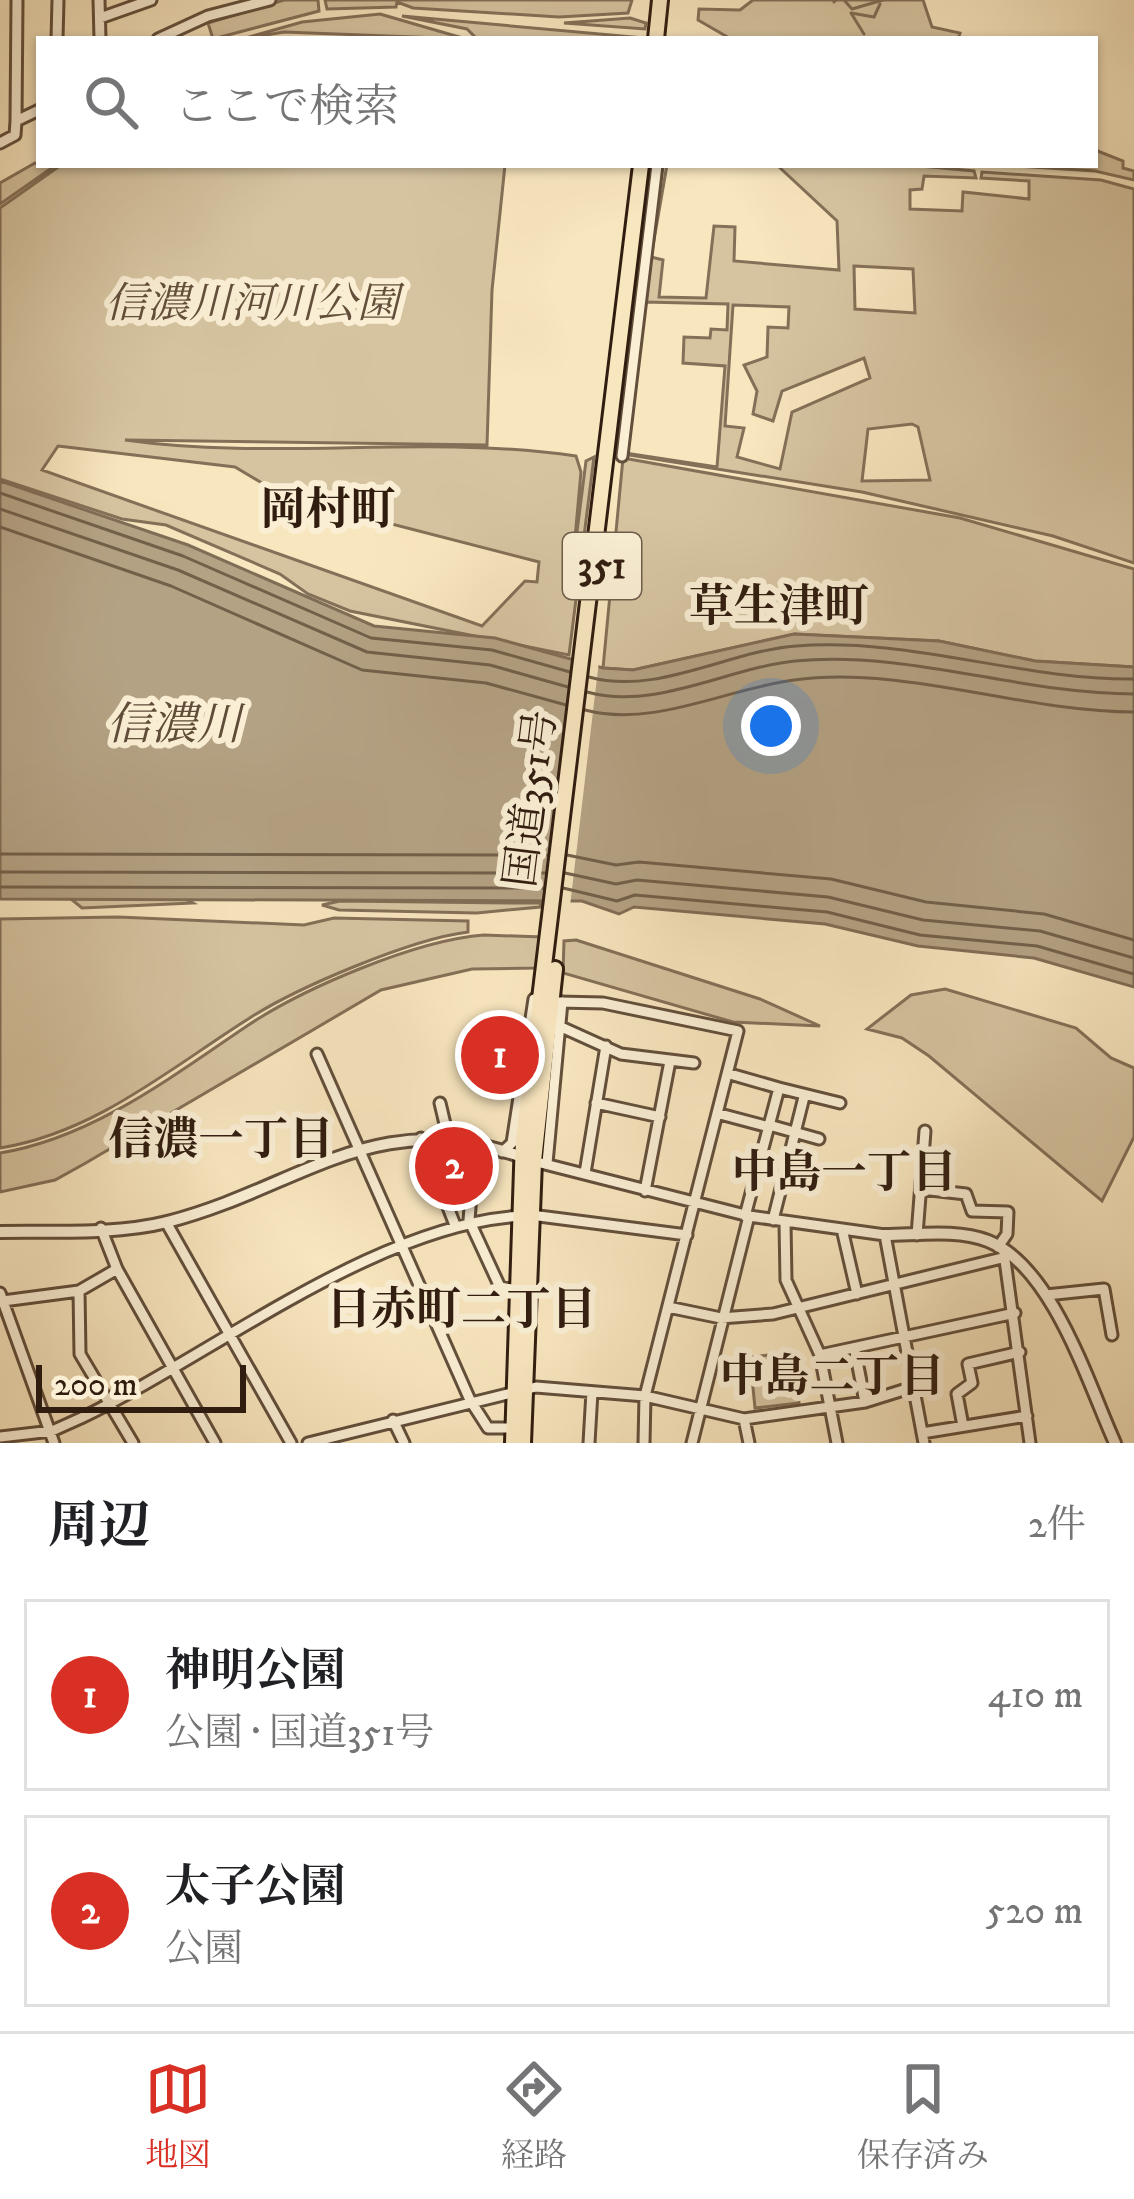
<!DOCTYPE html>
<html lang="ja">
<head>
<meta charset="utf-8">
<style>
  :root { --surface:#fff; --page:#f6f6f6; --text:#202124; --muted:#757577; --line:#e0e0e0; --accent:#d93025 }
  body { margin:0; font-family:"IM FELL DW Pica","Noto Serif JP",serif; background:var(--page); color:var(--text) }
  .scale { position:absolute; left:36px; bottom:30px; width:210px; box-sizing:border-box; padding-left:12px; border:6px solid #311d10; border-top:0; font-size:33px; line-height:42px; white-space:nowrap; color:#311d10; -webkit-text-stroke:9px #faefd5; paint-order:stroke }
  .you { position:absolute; left:771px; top:726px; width:42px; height:42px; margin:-30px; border:9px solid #fff; border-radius:50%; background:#1a73e8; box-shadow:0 0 0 18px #1a73e833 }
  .badge { display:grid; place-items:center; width:78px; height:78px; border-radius:50%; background:var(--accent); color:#fff; font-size:39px; font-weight:700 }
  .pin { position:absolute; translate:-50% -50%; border:6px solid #fff; box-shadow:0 3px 12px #0006 }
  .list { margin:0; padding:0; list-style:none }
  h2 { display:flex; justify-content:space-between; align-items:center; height:156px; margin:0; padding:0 48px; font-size:51px }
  h2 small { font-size:39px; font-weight:400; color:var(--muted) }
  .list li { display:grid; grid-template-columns:78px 1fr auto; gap:36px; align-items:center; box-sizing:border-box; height:192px; margin:0 24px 24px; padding:0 24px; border:3px solid var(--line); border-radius:0px }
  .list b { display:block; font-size:45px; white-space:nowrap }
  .list p { margin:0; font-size:39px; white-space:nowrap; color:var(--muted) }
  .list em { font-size:39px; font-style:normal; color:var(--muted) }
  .icon { flex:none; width:66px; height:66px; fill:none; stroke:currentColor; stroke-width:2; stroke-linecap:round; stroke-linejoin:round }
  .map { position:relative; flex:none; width:1134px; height:1443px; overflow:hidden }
  .search { position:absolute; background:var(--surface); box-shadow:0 3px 9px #0004; left:36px; right:36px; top:36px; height:132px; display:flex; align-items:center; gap:30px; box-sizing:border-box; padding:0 42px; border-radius:0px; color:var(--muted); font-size:45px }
  .sheet { height:588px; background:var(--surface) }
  nav { display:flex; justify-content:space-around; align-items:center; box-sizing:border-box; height:168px; border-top:3px solid var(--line); background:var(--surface); font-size:33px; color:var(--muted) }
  nav a { display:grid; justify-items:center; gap:6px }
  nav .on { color:var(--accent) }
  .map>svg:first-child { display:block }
  .green { fill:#d6c4a1; stroke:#847058; stroke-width:3; fill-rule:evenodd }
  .water { fill:#b4a284; stroke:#806d56; stroke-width:3 }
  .pier { fill:#f8e6bf }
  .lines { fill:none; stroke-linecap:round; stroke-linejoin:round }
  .shore { stroke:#72604a; stroke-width:3 }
  .stream { stroke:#806d56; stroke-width:3 }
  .minor-casing { stroke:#634f3c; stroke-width:15 }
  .tertiary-casing { stroke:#634f3c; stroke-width:16 }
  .trunk-casing { stroke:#311d10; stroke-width:20 }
  .minor { stroke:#faefd5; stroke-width:9 }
  .tertiary { stroke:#faefd5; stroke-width:10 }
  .trunk { stroke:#f8e6bf; stroke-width:14 }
  .labels { text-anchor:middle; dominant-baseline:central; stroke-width:12; stroke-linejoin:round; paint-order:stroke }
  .shield { fill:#faefd5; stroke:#6d5c4b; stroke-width:3 }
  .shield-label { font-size:39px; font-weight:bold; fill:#311d10 }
  .park-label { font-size:42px; font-style:italic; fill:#634f3c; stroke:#faefd5 }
  .street-label { font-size:42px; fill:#311d10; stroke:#faefd5 }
  .neighbourhood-label { font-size:45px; font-weight:bold; fill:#311d10; stroke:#faefd5 }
  .water-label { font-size:45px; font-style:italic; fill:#5f4c39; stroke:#faefd5 }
</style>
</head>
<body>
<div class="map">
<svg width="1134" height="1443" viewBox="0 0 1134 1443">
  <rect width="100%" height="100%" fill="#f8e6bf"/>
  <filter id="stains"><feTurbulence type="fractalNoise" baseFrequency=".00167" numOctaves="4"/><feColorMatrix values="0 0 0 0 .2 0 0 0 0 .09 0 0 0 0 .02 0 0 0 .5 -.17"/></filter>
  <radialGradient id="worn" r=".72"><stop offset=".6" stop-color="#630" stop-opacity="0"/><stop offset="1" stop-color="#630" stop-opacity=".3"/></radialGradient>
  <path class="green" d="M284 0H318L319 11 213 39 208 23Z
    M325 0H632L628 13 559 17 413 8 397 2 396 7 327 9Z
    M753 0H923L932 27 960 33 958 39H731L698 20 699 9 740 10Z
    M380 14 466 39 284 32 242 39 302 22Z
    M402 16 644 38 477 39 467 29Z
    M630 18 646 23 645 29 564 23Z
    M1095 150 1123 161V168L1134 171V180L1095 171 999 165H1095Z
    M35 163 56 165 0 204V183Z
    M61 165H505L492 290 487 445 125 440C274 461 427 434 576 456L581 472 572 571 586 461 594 457 569 655 350 611 308 594 280 574 166 525 122 519 0 479V208ZM58 446 235 467 267 486 353 514 539 562 537 582 525 581 482 626 42 470Z
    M658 165H667L651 257 663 260 659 297 706 298 714 226 735 227 734 261 839 270 837 221 777 165H909L974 171 976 178 924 176 922 189 910 190V209L962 211 963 192 1029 199V181L981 178 982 172 1101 180 1134 189V563L1053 536 862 492 623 454ZM854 266 913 269 915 313 855 309ZM644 302 728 304 727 330 711 329 710 338 684 337 683 363 725 366 717 467 625 453ZM733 305 789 307 788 328 768 327 767 357 744 365 757 391 753 414 773 421 782 391 864 358 870 378 792 412 780 469 737 457 744 428 725 426ZM912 424 918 427 930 480 862 481 868 429Z
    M623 458 960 518 1134 569V667L1035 661 939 641 795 634 633 670 603 668Z
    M71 899H186L193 903 82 908Z
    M340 901 514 903H541L540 907 477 913 339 910 322 905Z
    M118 917 304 925 334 918 468 921V932C411 939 295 988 245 1021 168 1070 94 1133 0 1148V919Z
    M484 935 542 937 536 968 472 969 381 990 84 1164 55 1180 0 1192V1153C91 1138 170 1078 244 1028 301 989 416 940 484 935Z
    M576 940 760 999 820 1026 733 1022 563 973 564 941Z
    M945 989 1076 1028 1111 1058 1134 1068V1137L1102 1201 929 1056 902 1038 867 1029 911 995Z
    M519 1019 524 1022 517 1080 482 1075 479 1025 515 1034Z
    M437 1150 467 1153V1189H450Z
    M794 1352 799 1403 755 1408 750 1357Z"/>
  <path class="water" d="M0 481 188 545 374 626 495 638 603 668 633 670 794 634 939 641 1035 661 1134 667V987L1034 958 918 946 825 924 634 907 619 914 582 901 0 899Z"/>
  <path class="pier" d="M575 654 599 661 570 906H545Z"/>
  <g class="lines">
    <path class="shore" d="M0 493 183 556 371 638 492 650 570 672
      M0 509 178 570 367 652 490 665 568 687
      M0 527 171 586 362 670 486 683 566 705
      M589 677C657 696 728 651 796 646 910 637 1020 680 1134 679
      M587 692C655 711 727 668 795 661 909 650 1020 694 1134 694
      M585 710C654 728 725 689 794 680 904 665 1022 712 1134 712
      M0 854 548 855
      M567 855 616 865 639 862 831 879 926 902 1044 914 1134 940
      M0 872 545 873
      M565 873 616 884 637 880 828 897 923 920 1040 931 1134 958
      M0 887 544 888
      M563 888 617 901 635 895 827 912 920 935 1037 946 1134 974"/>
    <path class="stream" d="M844 0 852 9 883 0
      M834 2 836 0
      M864 34 851 13 874 17 880 4"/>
    <g class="minor-casing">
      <path id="minor" d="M99 0 100 39
        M100 18 151 0
        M57 39 58 0
        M158 39 208 16 270 0
        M16 121 39 110
        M0 143 15 135 16 121 17 0
        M622 456 657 165
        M559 1002 603 1003 738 1031 645 1396 644 1443
        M559 1026 621 1054 694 1063
        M317 1054 470 1400 488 1428H513
        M730 1074 779 1088 745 1216
        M779 1088 840 1103
        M440 1103 449 1141
        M596 1103 660 1117
        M720 1114 769 1127
        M769 1125 819 1139
        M421 1138 455 1225
        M475 1146 469 1220 500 1287 517 1290
        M502 1152 512 1143 534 999
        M529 1160 749 1216 885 1235 924 1443
        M547 1163 562 1002
        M585 1173 606 1046
        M921 1189 966 1194 972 1211 1008 1212 1007 1234 998 1247
        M645 1191 670 1061
        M531 1215 687 1235
        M773 1220 804 1097
        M166 1222 291 1443
        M785 1223 786 1280 820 1355 837 1443
        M101 1228 117 1269 215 1443
        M842 1229 857 1294
        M917 1235 925 1131
        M1004 1253 1030 1443
        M79 1291 80 1354 133 1443
        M0 1293 54 1443
        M1046 1295 1104 1289 1112 1335
        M3 1301 79 1291 117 1269
        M668 1307 721 1318 773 1314 1002 1258
        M855 1351 865 1402
        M820 1355 1015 1313
        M744 1419 749 1443
        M393 1420 404 1443
        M963 1426 957 1394 972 1383 968 1364 1020 1352
        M922 1433 1027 1416
        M0 1437 52 1431 81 1418C213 1355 375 1224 522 1216
        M308 1443 536 1387 645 1396 744 1419 865 1402 913 1387
        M589 1443 592 1392
        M692 1443 749 1216"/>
    </g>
    <g class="tertiary-casing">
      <path id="tertiary" d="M0 1232C53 1231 115 1235 167 1222 300 1188 374 1104 522 1157
        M885 1235C917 1235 957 1229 988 1241 1052 1266 1088 1383 1115 1443"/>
    </g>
    <g class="trunk-casing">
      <path id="trunk" d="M656 39 660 0
        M513 1443 523 1139 641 165
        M523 1443 534 1161 555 969"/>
    </g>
    <use href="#minor" class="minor"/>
    <use href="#tertiary" class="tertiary"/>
    <use href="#trunk" class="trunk"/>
  </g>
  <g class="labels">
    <rect class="shield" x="563" y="533" width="78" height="66" rx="9"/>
    <g class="shield-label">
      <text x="602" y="566">351</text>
    </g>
    <g class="park-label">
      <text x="252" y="305">信濃川河川公園</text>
    </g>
    <g class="street-label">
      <text transform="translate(532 799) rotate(-83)">国道351号</text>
    </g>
    <g class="neighbourhood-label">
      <text x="328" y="511">岡村町</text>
      <text x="779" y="608">草生津町</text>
      <text x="221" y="1141">信濃一丁目</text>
      <text x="844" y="1174">中島一丁目</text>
      <text x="461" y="1311">日赤町二丁目</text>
      <text x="832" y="1378">中島二丁目</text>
    </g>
    <g class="water-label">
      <text x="174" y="726">信濃川</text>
    </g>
  </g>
  <rect width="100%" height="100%" filter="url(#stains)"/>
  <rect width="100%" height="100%" fill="url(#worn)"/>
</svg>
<div class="scale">200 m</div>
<div class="you"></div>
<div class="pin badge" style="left:500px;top:1055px">1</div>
<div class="pin badge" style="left:454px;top:1166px">2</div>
<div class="search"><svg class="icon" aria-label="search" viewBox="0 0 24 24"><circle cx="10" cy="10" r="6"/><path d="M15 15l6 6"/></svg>ここで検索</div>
</div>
<section class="sheet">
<h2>周辺<small>2件</small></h2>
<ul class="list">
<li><span class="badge">1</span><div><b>神明公園</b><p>公園 · 国道351号</p></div><em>410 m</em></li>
<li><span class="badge">2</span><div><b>太子公園</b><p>公園</p></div><em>520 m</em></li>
</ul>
</section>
<nav>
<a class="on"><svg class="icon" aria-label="map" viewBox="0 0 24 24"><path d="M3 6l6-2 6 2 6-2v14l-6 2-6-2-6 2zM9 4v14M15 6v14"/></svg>地図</a>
<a><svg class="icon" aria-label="directions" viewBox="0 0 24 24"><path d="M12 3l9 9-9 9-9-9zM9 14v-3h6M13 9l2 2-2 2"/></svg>経路</a>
<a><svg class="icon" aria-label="saved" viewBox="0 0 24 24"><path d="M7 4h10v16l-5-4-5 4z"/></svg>保存済み</a>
</nav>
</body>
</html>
